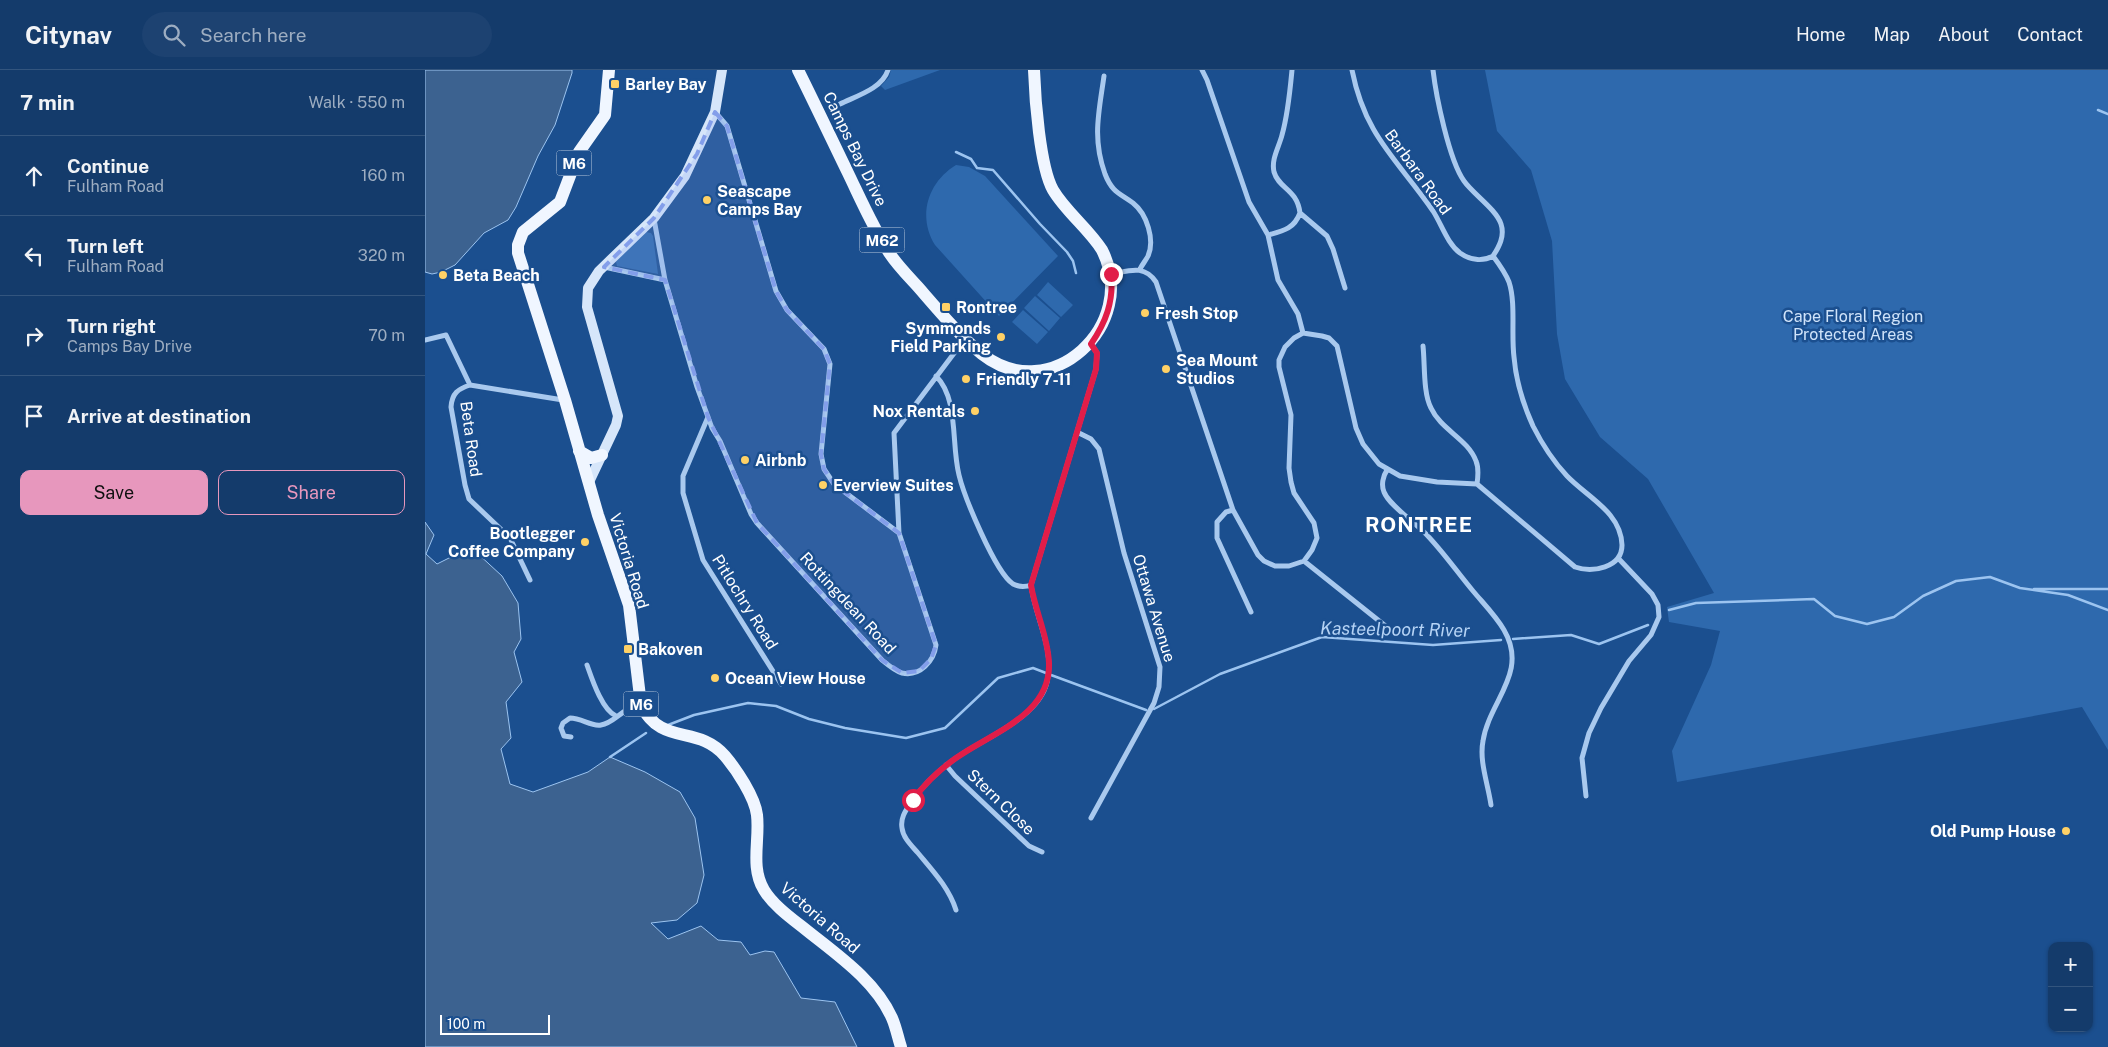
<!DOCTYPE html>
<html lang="en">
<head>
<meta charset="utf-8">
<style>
  :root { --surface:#143b6b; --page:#1d4271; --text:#f1f3f6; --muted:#9dadc1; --line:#33557e; --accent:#e797bd }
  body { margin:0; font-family:"Public Sans",sans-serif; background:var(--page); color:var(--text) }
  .controls { position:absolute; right:15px; bottom:15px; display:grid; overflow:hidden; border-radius:10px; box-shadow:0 1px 4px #0004 }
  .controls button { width:45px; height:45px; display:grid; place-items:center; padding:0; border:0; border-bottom:1px solid var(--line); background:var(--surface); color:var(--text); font:25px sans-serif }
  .scale { position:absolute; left:15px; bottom:12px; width:110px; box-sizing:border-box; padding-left:5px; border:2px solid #fff; border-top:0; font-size:14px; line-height:18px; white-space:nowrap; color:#fff; -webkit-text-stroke:4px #1b4f8f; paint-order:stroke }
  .stop { position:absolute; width:15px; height:15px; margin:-11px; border:4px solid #e11d48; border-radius:50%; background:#fff }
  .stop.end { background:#e11d48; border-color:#fff; box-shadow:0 1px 5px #0008 }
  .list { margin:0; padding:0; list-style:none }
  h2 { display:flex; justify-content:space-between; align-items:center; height:65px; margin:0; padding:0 20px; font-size:21px }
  h2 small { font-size:16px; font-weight:400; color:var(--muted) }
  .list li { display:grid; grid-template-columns:32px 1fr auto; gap:15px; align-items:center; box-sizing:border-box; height:80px; padding:0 20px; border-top:1px solid var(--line) }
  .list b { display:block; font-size:19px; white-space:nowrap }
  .list p { margin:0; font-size:16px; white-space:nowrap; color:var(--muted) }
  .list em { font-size:16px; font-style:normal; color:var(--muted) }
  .actions { display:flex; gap:10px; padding:15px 20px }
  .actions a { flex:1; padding:11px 0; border:1px solid var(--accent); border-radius:10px; text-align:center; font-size:18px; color:var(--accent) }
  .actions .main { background:var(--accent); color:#111 }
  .icon { flex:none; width:28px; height:28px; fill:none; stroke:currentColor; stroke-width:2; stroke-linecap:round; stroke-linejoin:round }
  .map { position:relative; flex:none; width:1683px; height:977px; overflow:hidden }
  header { display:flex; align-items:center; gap:30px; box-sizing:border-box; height:70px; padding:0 25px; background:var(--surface); border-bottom:1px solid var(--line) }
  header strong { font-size:24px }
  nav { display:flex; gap:28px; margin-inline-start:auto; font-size:18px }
  .search { width:350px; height:45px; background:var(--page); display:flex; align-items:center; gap:12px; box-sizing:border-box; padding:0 18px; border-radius:28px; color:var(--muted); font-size:19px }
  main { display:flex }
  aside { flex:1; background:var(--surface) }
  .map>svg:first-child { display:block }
  .green { fill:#2e69ad }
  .water { fill:#3c6290; stroke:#9cc4f0 }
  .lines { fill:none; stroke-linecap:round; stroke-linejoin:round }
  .stream { stroke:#9cc4f0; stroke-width:2.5 }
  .street { stroke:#a9c9ee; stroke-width:5 }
  .secondary { stroke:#d6e6fa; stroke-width:10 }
  .primary { stroke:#f0f6ff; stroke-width:12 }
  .route { stroke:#e11d48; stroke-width:6 }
  .marked { fill:#839eea; fill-opacity:0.2; stroke:#839eea; stroke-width:4; stroke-dasharray:10 6; stroke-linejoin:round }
  .poi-dot { fill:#ffd166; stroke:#1b4f8f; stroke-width:2 }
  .labels { text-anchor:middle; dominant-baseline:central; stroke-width:5; stroke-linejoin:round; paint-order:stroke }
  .shield { fill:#1b4f8f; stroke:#bbcadd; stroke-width:1 }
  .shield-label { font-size:15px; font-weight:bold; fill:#fff }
  .poi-label { font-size:16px; font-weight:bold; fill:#fff; stroke:#1b4f8f; text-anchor:start }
  .street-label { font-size:16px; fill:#fff; stroke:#1b4f8f }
  .park-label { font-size:16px; fill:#cfe3fa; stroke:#1b4f8f }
  .water-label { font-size:18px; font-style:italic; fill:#b5d3f5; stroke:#1b4f8f }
  .district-label { font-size:21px; font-weight:bold; letter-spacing:1px; fill:#fff; stroke:#1b4f8f }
</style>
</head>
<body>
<header>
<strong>Citynav</strong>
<div class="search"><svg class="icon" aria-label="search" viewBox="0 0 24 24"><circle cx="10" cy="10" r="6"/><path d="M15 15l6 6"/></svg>Search here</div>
<nav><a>Home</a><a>Map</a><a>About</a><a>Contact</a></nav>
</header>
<main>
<aside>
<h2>7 min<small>Walk · 550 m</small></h2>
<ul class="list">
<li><svg class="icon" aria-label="ahead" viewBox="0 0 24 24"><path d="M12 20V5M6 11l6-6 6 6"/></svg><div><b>Continue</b><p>Fulham Road</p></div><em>160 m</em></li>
<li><svg class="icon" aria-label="left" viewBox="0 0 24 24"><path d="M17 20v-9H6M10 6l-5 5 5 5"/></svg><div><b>Turn left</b><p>Fulham Road</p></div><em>320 m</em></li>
<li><svg class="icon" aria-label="right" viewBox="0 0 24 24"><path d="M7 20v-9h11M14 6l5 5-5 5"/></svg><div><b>Turn right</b><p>Camps Bay Drive</p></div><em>70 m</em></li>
<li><svg class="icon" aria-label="arrive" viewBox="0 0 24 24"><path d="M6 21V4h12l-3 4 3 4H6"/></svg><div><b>Arrive at destination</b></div></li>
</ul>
<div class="actions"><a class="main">Save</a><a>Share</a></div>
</aside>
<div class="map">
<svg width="1683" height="977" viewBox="0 0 1683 977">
  <rect width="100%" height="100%" fill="#1b4f8f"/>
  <path class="green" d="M466 0H515L460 20 456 16 464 7Z
    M1060 0H1683V680L1657 637 1252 712 1247 681 1286 595 1295 561 1244 552 1242 537 1289 523 1223 409 1175 367 1140 309 1132 264 1127 171 1106 100 1072 61Z
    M531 95 544 97 560 106 633 186 574 246 510 175C492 146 503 112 531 95Z
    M221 162 226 163 228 166 233 204 192 196 191 192 192 189Z
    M623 212 648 235 636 247 612 225Z
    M610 226 635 248 624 261 599 238Z
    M598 240 623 262 612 274 587 252Z"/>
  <path class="water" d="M0 0H147V3L130 55 113 86 91 137 83 150 59 163 30 195 16 202 7 204 0 202Z
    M0 452 9 465 1 484 12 494 34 483 51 482 77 506 93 533 96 569 89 582 97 612 81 632 86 668 76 679 85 714 108 722 163 702 185 687 220 702 255 722 270 748 279 805 272 833 252 850 226 853 243 869 276 856 293 870 316 872 325 885 340 881 349 882 376 928 410 932 432 977H0Z"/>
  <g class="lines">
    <path class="stream" d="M1673 40 1683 44
      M531 82 546 89 552 98 568 100 615 154 642 182 648 191 651 203
      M1609 519H1683
      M1244 540 1271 533 1389 529 1410 546 1442 554 1469 547 1498 526 1531 511 1565 507 1595 518 1643 525 1683 540
      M1088 569 1146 565 1174 574 1223 555
      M626 605 721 640
      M729 639 795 604 897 567 1008 575 1076 570
      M243 655 269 645 323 633 351 636 384 649 420 658 481 668 520 658 573 608 608 598 621 603
      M185 687 221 663"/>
    <path class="street" d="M777 0 782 10 824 132 843 165 853 210 873 244 878 263
      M927 0C940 66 972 89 1008 141 1017 155 1022 173 1035 183 1045 190 1057 192 1068 186
      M1008 0C1011 26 1024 90 1039 111 1048 124 1071 139 1076 154 1080 166 1074 177 1068 186
      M679 6C674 42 667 68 680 104 687 122 694 123 708 133 722 144 730 170 723 186 721 190 717 195 715 199
      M415 34C431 26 457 19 463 0
      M290 42 302 56 351 221 362 240 399 279 405 294 396 384 399 399 409 414 474 463
      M875 143 902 166 908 179 920 218
      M229 149 240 210 272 317 287 358 295 371 326 444 332 453 457 590C463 595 470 601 477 603 495 607 509 591 511 575L474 463 469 363 539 270
      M843 165C858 161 869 159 875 143 872 119 854 119 849 102 846 89 854 77 857 65 863 44 865 21 867 0
      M179 197 240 210
      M686 204C704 201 719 194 731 212L808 440 833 485 839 491 850 496H864L879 491 887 480 892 468 889 453 869 423 866 412 864 398 866 345 854 297V290L860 277 869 268 878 263 897 266 904 268 912 276 931 358 938 374 954 394 975 406 1012 412 1052 414 1150 497C1167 503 1197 498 1197 475 1196 442 1162 427 1142 406 1129 392 1117 374 1108 356 1098 334 1091 311 1089 287 1086 264 1091 233 1084 212 1080 202 1074 194 1068 186
      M0 270 21 265 45 315
      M998 276C1000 294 998 323 1006 338 1016 360 1043 369 1051 391 1054 398 1053 407 1052 414
      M511 306C534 329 526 374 534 405 539 426 570 502 588 514 594 517 600 517 606 515
      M283 347 258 406V423L278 490 356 614
      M652 362 666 369 674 379 699 483 735 597 734 617 729 633 666 748
      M962 400C958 406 956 415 959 422 964 435 989 452 999 462 1017 480 1032 502 1048 521 1058 533 1071 546 1079 560 1104 603 1064 631 1058 671 1054 691 1063 714 1066 735
      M808 440 801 442 792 452V468L826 542
      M879 491 968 562
      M105 510 85 468 44 429 40 415 26 337C27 323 33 319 45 315L138 330
      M162 595C167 609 177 640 191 646
      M146 667 139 666 136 658 138 653 145 648C157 648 166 657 176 655 190 653 198 637 215 635
      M521 695 530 706 604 776 617 782
      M1161 726 1157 688 1164 663 1176 638 1204 591 1226 565 1234 547 1233 535 1227 524 1193 488
      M531 840C524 818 508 801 493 783 487 776 478 768 477 758 475 747 482 739 487 731 500 713 516 698 534 686 562 667 614 647 622 612 630 579 610 547 606 515L671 299 672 283 666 274"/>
    <path class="secondary" d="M164 412 191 355 193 346 162 237 163 218 174 201 229 148 260 106 290 42 297 0"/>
    <path class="primary" d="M184 0 180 45 154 82 135 132 98 162 93 175V183L140 330 173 445 204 535 216 635C237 677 272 654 300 686 311 699 330 727 332 745 335 770 325 797 339 820 348 835 366 848 380 859 411 884 450 910 467 948 471 957 473 968 476 977
      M373 0C390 34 406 68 423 103 436 130 448 158 465 184 473 196 484 207 494 218 514 241 534 265 557 284 625 338 715 255 677 180 663 158 641 142 628 120 615 97 610 29 609 0
      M154 381 166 388 177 385"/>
  </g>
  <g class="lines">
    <path class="route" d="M488 730C500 713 514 700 531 688 566 663 626 645 624 593 623 566 610 541 606 515L671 299 672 283 666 274C681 252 689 231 686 204"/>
  </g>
  <path class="marked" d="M290 42 302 56 351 221 362 240 399 279 405 294 396 384 399 399 409 414 474 463 511 575 506 589 494 601 477 603 457 590 332 453 283 347 240 210 179 197 229 148 272 84Z"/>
  <g class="poi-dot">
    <rect x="185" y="9" width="10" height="10" rx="2.5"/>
    <circle cx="282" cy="130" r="5"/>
    <circle cx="18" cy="205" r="5"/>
    <rect x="516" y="232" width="10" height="10" rx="2.5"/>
    <circle cx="720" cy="243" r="5"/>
    <circle cx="576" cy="267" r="5"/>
    <circle cx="741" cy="299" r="5"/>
    <circle cx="541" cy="309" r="5"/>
    <circle cx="550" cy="341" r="5"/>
    <circle cx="320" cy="390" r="5"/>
    <circle cx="398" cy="415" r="5"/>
    <circle cx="160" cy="472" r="5"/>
    <rect x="198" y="574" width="10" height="10" rx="2.5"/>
    <circle cx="290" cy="608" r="5"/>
    <circle cx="1641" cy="761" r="5"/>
  </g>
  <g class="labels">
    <g class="shield">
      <rect x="131.5" y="80.5" width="35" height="25" rx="4"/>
      <rect x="434.5" y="157.5" width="45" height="25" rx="4"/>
      <rect x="198.5" y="621.5" width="35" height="25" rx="4"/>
    </g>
    <g class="shield-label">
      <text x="149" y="93">M6</text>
      <text x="457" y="170">M62</text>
      <text x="216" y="634">M6</text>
    </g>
    <g class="poi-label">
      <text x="200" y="14">Barley Bay</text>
      <text x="292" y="121">Seascape<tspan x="292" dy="18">Camps Bay</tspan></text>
      <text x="28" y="205">Beta Beach</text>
      <text x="531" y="237">Rontree</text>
      <text x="730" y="243">Fresh Stop</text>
      <text x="566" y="258" text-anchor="end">Symmonds<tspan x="566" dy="18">Field Parking</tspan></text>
      <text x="751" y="290">Sea Mount<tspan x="751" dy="18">Studios</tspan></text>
      <text x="551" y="309">Friendly 7-11</text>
      <text x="540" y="341" text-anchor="end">Nox Rentals</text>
      <text x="330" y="390">Airbnb</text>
      <text x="408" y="415">Everview Suites</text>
      <text x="150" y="463" text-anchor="end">Bootlegger<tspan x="150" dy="18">Coffee Company</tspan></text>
      <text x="213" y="579">Bakoven</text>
      <text x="300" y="608">Ocean View House</text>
      <text x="1631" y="761" text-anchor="end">Old Pump House</text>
    </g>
    <g class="street-label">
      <text transform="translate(430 79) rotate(64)">Camps Bay Drive</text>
      <text transform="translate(993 102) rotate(54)">Barbara Road</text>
      <text transform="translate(46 369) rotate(82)">Beta Road</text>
      <text transform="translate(204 491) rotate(73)">Victoria Road</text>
      <text transform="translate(320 532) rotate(58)">Pitlochry Road</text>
      <text transform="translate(423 533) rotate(47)">Rottingdean Road</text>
      <text transform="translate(729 538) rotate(73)">Ottawa Avenue</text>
      <text transform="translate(576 732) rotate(44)">Stern Close</text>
      <text transform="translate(395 848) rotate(41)">Victoria Road</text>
    </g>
    <g class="park-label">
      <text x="1428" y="246">Cape Floral Region<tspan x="1428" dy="18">Protected Areas</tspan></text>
    </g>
    <g class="water-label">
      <text transform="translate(970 559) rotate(1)">Kasteelpoort River</text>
    </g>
    <g class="district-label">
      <text x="994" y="454">RONTREE</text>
    </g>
  </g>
</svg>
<div class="controls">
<button>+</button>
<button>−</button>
</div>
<div class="scale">100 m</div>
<div class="stop" style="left:488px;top:730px"></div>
<div class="stop end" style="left:686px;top:204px"></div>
</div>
</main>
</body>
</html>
